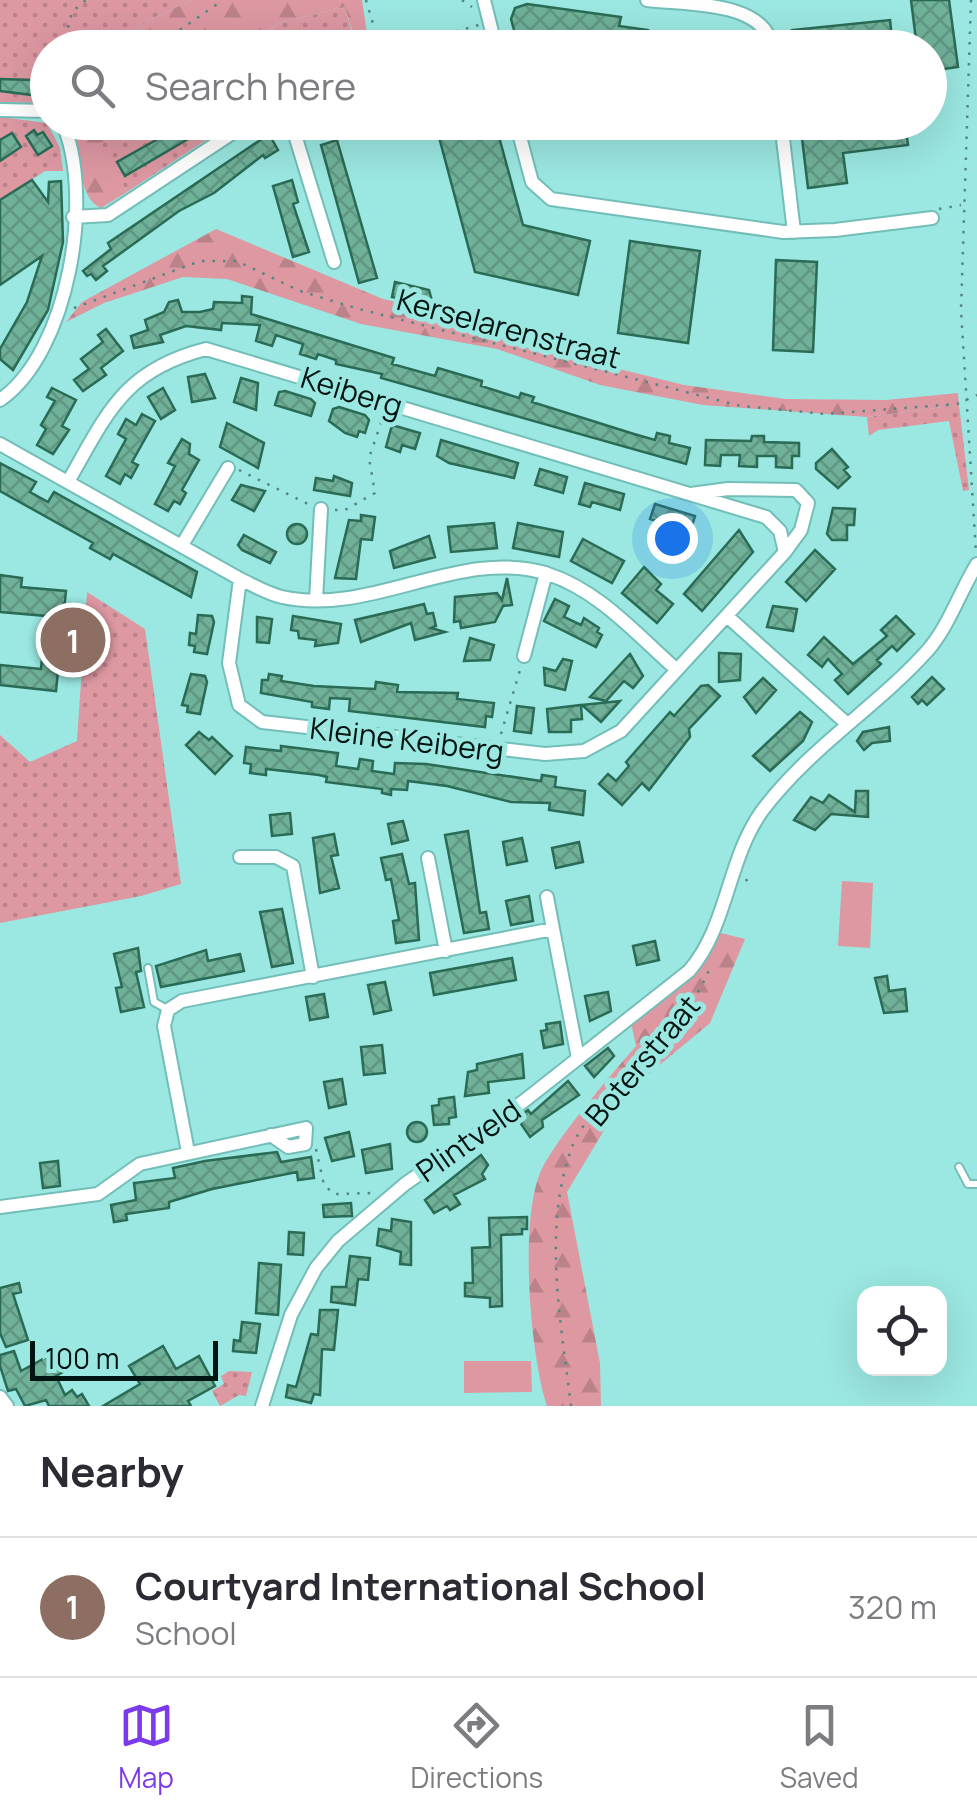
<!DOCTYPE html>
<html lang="en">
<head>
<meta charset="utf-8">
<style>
  :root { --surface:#fff; --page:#f2f2f3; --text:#2b2b33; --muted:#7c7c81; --line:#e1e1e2; --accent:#7c3aed }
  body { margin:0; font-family:Manrope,sans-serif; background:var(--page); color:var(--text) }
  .controls { position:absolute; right:30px; bottom:30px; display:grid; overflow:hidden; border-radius:20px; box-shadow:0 10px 40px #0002 }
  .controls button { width:90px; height:90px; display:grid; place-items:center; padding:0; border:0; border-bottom:2px solid var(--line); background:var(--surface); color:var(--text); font:50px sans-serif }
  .scale { position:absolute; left:30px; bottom:25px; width:188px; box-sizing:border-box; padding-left:10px; border:5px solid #001412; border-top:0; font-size:28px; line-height:35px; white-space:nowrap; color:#001412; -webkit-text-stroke:8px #9be7e1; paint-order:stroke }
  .you { position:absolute; left:672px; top:538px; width:35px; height:35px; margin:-25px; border:8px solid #fff; border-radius:50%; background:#1a73e8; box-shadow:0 0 0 15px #1a73e833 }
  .badge { display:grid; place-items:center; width:65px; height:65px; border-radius:50%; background:var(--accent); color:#fff; font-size:32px; font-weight:700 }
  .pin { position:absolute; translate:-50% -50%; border:5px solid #fff; box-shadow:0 2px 10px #0006 }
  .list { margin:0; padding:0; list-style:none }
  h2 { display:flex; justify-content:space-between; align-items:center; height:130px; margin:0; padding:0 40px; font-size:42px }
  h2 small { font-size:32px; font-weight:400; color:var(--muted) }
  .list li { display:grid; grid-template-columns:65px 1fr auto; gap:30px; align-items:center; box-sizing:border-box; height:140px; padding:0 40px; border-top:2px solid var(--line) }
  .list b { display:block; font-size:38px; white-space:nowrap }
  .list p { margin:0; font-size:32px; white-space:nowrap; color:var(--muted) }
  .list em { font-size:32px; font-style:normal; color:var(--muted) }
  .icon { flex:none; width:55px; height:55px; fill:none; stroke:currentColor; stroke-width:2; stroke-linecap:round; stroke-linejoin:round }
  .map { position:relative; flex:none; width:977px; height:1406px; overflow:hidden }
  .search { position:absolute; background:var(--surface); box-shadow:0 10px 40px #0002; left:30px; right:30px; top:30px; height:110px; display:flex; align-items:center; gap:25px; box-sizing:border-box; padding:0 35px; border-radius:55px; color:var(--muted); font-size:38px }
  .sheet { height:270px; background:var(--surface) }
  nav { display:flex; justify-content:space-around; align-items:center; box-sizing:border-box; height:140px; border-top:2px solid var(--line); background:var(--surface); font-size:28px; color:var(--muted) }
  nav a { display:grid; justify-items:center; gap:5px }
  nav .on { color:var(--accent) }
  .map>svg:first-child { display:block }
  .green { fill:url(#green-dots) }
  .forest { fill:url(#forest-firs) }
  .pitch { fill:#dd98a2 }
  .building { fill:url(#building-cross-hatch); stroke:#2a6b56; stroke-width:2.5 }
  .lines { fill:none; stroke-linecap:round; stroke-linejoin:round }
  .lane-casing { stroke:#73beb8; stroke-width:10 }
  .street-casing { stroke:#73beb8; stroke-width:16 }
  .path { stroke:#548782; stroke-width:2.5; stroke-dasharray:2.5 8; stroke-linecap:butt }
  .lane { stroke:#fff; stroke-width:6 }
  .street { stroke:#fff; stroke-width:12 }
  .labels { text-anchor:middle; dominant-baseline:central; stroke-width:10; stroke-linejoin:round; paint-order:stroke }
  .street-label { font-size:30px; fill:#001412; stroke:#9be7e1 }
</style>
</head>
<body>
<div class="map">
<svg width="977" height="1406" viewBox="0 0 977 1406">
  <defs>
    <pattern id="green-dots" width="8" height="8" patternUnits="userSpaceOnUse" patternTransform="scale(2.5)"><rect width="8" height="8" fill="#dd98a2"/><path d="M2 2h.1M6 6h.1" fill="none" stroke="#bc828a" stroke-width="1.8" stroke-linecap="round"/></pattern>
    <pattern id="forest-firs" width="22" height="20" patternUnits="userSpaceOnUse" patternTransform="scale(2.5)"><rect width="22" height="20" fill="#dd98a2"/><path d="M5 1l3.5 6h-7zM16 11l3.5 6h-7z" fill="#bc828a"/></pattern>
    <pattern id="building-cross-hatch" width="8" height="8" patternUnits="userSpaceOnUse" patternTransform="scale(2.5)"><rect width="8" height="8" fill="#70b199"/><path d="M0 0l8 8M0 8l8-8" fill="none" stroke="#5f9783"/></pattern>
  </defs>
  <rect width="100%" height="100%" fill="#9be7e1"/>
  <path class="green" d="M0 0H192L151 19 113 47 48 48 47 93 40 103 0 102Z
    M345 7 356 48H245L279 23Z
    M0 117 47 123 60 148 63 171H45L0 200Z
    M132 123H232L127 192 100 143Z
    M959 405 969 490 963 491 949 421 878 430 869 436 867 417Z
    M87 592 145 629 181 884 141 896 0 923V735L30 762 77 741Z
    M229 1371 252 1372 246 1396 239 1395 220 1406 212 1391 224 1384 221 1376Z"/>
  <path class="forest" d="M192 0H362L368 40 357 47 345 7 279 23 245 47H113L151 19Z
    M72 123H132L101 143 127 192 101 208C75 197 83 147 72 123Z
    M216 229 383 299 532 333 615 368 684 385 786 399 886 400 958 393 959 405 867 417 703 405 600 385 497 349 361 324 227 279 183 277 104 303 66 322 82 302Z
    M717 932 745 939 710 1023 627 1092 567 1192 600 1363 601 1406H547C530 1354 520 1227 539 1176 550 1145 613 1073 636 1046L631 1023 696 973Z"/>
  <path class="pitch" d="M842 881 873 883 870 948 838 946Z
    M464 1361H531L532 1392 464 1393Z"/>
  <path class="building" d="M911 0H949L958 67 930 71V48H917Z
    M527 4 621 17 619 26 648 30 646 48H519L511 19 515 8Z
    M890 20 893 48H794L792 30Z
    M0 79 33 80 32 95 0 91Z
    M188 122H217L125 176 117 162Z
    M435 122H495L523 225 590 241 578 295 475 272Z
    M800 122H905L908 145 843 153 847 183 808 188Z
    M34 130 37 135 43 132 52 146 38 155 26 136Z
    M12 133 21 147 0 161V140Z
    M269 134 278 150 265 158 263 155 214 193 179 211 103 266 107 271 96 280 91 274 87 276 83 271 111 249 108 243Z
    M337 140 377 278 359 283 321 145Z
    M32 180 48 202 49 182 61 181 63 242 48 310 13 370 0 359V349L27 302 42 256 0 285V200Z
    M292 180 298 202 293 204 309 252 293 257 273 186Z
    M630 241 700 251 688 343 618 333Z
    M776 260 817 262 813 352 773 350Z
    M395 282 429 290 432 301 404 293 403 299 392 297Z
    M242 296 252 297 251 314 394 358 392 364 435 376 438 368 482 381 481 386 519 398 521 393 534 397 532 402 634 434 655 440 657 433 670 436 669 443 690 448 686 464 381 378 382 374 336 364V360L318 354 316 359 300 354 303 344 276 335 272 346 256 341 260 325 222 323 221 330 186 326 160 335 163 342 134 348 131 336 148 330 145 320 164 312 169 302 178 300 182 312H200L213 309 214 302 242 303Z
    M106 329 123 351 101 368 106 375 83 391 74 380 89 369 81 359 103 342 98 335Z
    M205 374 215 398 192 402 188 377Z
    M241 378 258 383 256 410 234 402Z
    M52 388 76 400 62 426 69 430 53 454 37 445 46 429 41 425 55 401 47 397Z
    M163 388 175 410 161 419 148 397Z
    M285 391 311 399 315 403 311 416 275 405 279 392Z
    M339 407 365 415 369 420 365 433 359 431 357 437 345 433 329 421 333 409Z
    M142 414 155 421 132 462 138 465 131 478 125 474 120 484 106 476 126 439 118 434 126 419 136 425Z
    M227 423 264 443 258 468 220 447Z
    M392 425 420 433 415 449 402 445 400 452 386 447Z
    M752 436H764V442L799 443V456H792V468L776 467V456H757V467L739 466 740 455H721L720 466 705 465 706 440 751 441Z
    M182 439 190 444 189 454 199 460 182 490 186 493 180 504 174 501 168 511 155 504 175 466 168 463Z
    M441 440 518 463 514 478 449 463 437 456Z
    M832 449 848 467 844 470 850 477 838 488 816 469V463Z
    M0 463 36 482 30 492 48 502 54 492 197 572 191 597 113 554 110 559 90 548 93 543 0 491Z
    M540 469 567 477 563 493 535 485Z
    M334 476 352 483 350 496 314 490 316 478 333 481Z
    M585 483 624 494 620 510 592 502 590 507 579 504Z
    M241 485 265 491 254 511 232 500Z
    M655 504 695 516 690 532 650 519Z
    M833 508 855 509 854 525H847V540H832L827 534Z
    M361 515 375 517 372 540 361 539 356 579 335 578 349 520 361 521Z
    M494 523 497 548 451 552 448 527Z
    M518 523 563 532 559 557 513 548Z
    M287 534a10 10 0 1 1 20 0a10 10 0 1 1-20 0Z
    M739 530 753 552 702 611 684 594Z
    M244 535 276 552 270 563 242 550 238 545Z
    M429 536 435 557 394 568 390 551Z
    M583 539 624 561 612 583 571 561Z
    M815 550 835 569 806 601 786 582Z
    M644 567 661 584 656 590 673 604 657 623 622 593Z
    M0 575 22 578 21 587 66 591 56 691 0 685V665L41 669 46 616 0 612Z
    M507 578 512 605 503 606 495 622 461 628 460 621 454 622 455 597 497 593 502 600Z
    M555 599 569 606 564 617 581 625 584 618 599 628 597 632 602 635 596 647 544 621Z
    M424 604 427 614 433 613 436 626 431 628 445 632 415 640 411 623 361 642 355 620Z
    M773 606 797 609 793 631 767 627Z
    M198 615 212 616 214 622 207 654 194 652 195 646 189 645 190 633 196 634Z
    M293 616 341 624 338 643 315 646 316 640 299 638 298 631 291 630Z
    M896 616 914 634 897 651 892 646 877 660 881 664 848 694 835 680 842 674 828 659 822 667 808 655 824 637 853 664 887 636 881 630Z
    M257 617 272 619 269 643 257 642Z
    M470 638 494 645 490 660 464 661Z
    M719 653 741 654 740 680 719 682Z
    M630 654 643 676 633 688 624 681 606 701 590 697Z
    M563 659 572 661 565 690 545 685 544 668 556 671Z
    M191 674 205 676 207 682 200 714 187 712 188 706 182 705Z
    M269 674 282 676 281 681 314 686 375 689 376 682 398 685 397 692 458 693 457 699 494 703 492 717 486 716 485 727 349 711 350 699 330 698 329 709 312 707V702L261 693 262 680H268Z
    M932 677 944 689 927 705 922 700 918 704 912 697Z
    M763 678 776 690 756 713 744 697Z
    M708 685 720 696 689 729 690 737 649 790 642 783 622 805 599 784 608 774 616 781 629 766 626 762 670 712 674 716 701 686Z
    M620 701 601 722 582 705Z
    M581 705 582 719 571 720V732H549L547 709Z
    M517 706 534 708 531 733 514 731Z
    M800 712 812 722 803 741 770 771 753 756Z
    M889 727 890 741 872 743 864 750 857 741 863 732Z
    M199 732 209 740 212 737 232 756 215 774 186 745Z
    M281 746 338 753 336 766 358 769 360 759 373 761 372 771 394 774 395 763 426 764 541 781 542 775 556 777 555 787 585 791 583 815 549 810 550 803 511 802 447 786 408 781 407 790 391 789V795L382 793V789L326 782 327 777 319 775 266 769V775L250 773 251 764 244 763 246 747 281 751Z
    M856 791H868V817L831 814 815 830 794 820 811 797 823 803 829 795 855 812Z
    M290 813 292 834 272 836 270 815Z
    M403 821 408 840 392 844 388 824Z
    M468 831 480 913 486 912 489 929 464 933 445 835Z
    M334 834 338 855 331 856 339 888 320 893 313 838Z
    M522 838 527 861 507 865 503 842Z
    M579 842 583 862 556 868 552 848Z
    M402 854 409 884 415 883 419 940 396 943 393 921 399 920 391 879 386 880 381 858Z
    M529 896 533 921 511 925 506 901Z
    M282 909 293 963 272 967 260 912Z
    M655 941 659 960 637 965 633 946Z
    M138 948 141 971 136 972 144 1007 121 1012 116 988 122 987 114 954Z
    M206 950 208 961 240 954 244 971 161 987 156 966Z
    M512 958 516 980 434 995 430 973Z
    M887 976 889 991 905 989 907 1011 884 1013 875 978Z
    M385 982 391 1010 374 1014 368 985Z
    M608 992 611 1011 590 1021 585 996Z
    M324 994 328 1017 310 1020 306 997Z
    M560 1022 563 1044 544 1048 541 1031 547 1030 546 1024Z
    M382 1045 385 1073 364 1075 361 1047Z
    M608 1048 614 1056 594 1077 585 1066Z
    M522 1054 524 1078 488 1082 489 1093 465 1096 468 1072 477 1070V1064Z
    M342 1079 346 1104 329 1108 324 1082Z
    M568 1081 579 1095 542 1120 543 1127 530 1137 517 1118 528 1110 531 1114Z
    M454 1097 456 1117 449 1118V1124L434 1125 432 1106 439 1105V1099Z
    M407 1132a10 10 0 1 1 20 0a10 10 0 1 1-20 0Z
    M349 1132 354 1156 332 1161 325 1138Z
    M390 1144 392 1169 366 1173 362 1150Z
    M277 1152 281 1162 311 1157 314 1178 298 1180 297 1172 212 1189 169 1202V1208L126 1214 127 1220 114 1222 111 1205 136 1200 134 1183 175 1178 173 1168 205 1161Z
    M481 1155 488 1165 482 1174 485 1179 454 1195 460 1204 450 1210 447 1206 434 1213 425 1200Z
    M58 1161 60 1186 43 1188 40 1163Z
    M351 1203 352 1216 324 1217 323 1205Z
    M527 1217V1229H522V1234L501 1235 502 1306 490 1307V1298L465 1296V1283H473L472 1248 490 1247 489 1218Z
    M392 1219 411 1222V1265L400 1264 401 1252 377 1245 379 1229 391 1231Z
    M289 1232 304 1233 303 1255 288 1254Z
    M350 1256 370 1258 368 1280 358 1279 355 1305 331 1302 332 1287H346Z
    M259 1263 281 1265 278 1315 256 1313Z
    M19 1283 21 1292 13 1294 28 1340 6 1347 0 1333V1288Z
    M320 1310H338L334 1350 322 1349 320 1395 314 1394 311 1403 286 1397 288 1385 296 1387 311 1334 318 1335Z
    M242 1322 260 1324 256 1353 233 1351 234 1340 240 1341Z
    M163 1346 176 1369 199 1356 215 1386 188 1401 191 1406H103L140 1384 129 1366Z
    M14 1351 21 1371 54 1353 63 1372 56 1376 65 1395 72 1390 77 1397 82 1394 89 1406H49L46 1400 25 1406 16 1389 8 1391 0 1366V1355Z"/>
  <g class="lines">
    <g class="lane-casing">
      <path id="lane" d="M148 968 154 1002 167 1009
        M959 1167 968 1184H977"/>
    </g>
    <g class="street-casing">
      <path id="street" d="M484 0 496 48
        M647 0C685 5 766 0 772 48
        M0 110 48 111
        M291 122 334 262
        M516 122 532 182 551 199 783 232 835 230 932 218
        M781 122 794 232
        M73 217 108 215 249 122
        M0 400C69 353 95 194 62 122
        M0 444 240 579C253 585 268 594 282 597 372 617 461 546 548 574 600 591 638 636 677 670
        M69 480C108 412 124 370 206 349L766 517 780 531 785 552 621 731 584 751 545 754 262 722 239 705 229 663 240 579
        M691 494 728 489 796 490 808 503 801 530 785 552
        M182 545 228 468
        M316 600 321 509
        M728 617 845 722
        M524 656 546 573
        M240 857H276L293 866 313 977
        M428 858 446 951
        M547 897 553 929
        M188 1152 164 1026 168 1010 182 1001 553 929 578 1058
        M0 1207 98 1194 140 1164 306 1128 305 1144 288 1147 271 1135
        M0 1397 7 1406
        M262 1406 291 1315 316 1268 338 1241 405 1184 524 1101 689 971C728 926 727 860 762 811 810 747 877 707 928 650 950 624 960 591 977 564"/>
    </g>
    <path class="path" d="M366 0 380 48
      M462 0 472 7
      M971 0 961 310 976 553
      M63 48 72 12 86 0
      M154 48 223 0
      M395 48 479 25
      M939 209 961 205
      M74 308 200 261H237L300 291 359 309 741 406 825 414 957 404 977 395
      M239 470 308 504
      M335 510H345L375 493 369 458 384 414
      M501 734 520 670
      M746 879 750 887
      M316 1149 324 1185 334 1194 375 1193
      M571 1406C561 1322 542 1228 572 1147 581 1122 611 1094 628 1073 660 1032 691 1017 711 965"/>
    <use href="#lane" class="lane"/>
    <use href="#street" class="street"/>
  </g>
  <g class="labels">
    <g class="street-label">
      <text transform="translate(509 328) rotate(15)">Kerselarenstraat</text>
      <text transform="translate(352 391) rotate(17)">Keiberg</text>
      <text transform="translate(407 739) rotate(7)">Kleine Keiberg</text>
      <text transform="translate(642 1060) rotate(-50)">Boterstraat</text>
      <text transform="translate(468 1140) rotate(-35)">Plintveld</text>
    </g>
  </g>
</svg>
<div class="controls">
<button><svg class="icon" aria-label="locate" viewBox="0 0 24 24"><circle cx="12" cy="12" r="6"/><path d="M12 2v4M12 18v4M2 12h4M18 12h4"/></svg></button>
</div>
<div class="scale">100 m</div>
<div class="you"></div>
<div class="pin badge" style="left:73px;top:640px;background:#8d6e63">1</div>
<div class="search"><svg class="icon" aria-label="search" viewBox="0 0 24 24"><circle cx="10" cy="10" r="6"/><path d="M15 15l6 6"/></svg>Search here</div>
</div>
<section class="sheet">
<h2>Nearby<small></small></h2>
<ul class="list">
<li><span class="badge" style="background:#8d6e63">1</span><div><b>Courtyard International School</b><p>School</p></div><em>320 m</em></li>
</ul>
</section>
<nav>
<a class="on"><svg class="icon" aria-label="map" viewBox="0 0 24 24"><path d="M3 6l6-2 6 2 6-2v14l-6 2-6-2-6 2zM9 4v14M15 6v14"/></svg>Map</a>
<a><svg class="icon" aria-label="directions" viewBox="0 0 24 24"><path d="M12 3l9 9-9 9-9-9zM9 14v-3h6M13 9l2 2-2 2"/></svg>Directions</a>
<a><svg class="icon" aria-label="saved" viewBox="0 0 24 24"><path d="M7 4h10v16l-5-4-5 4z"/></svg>Saved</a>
</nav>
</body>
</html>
